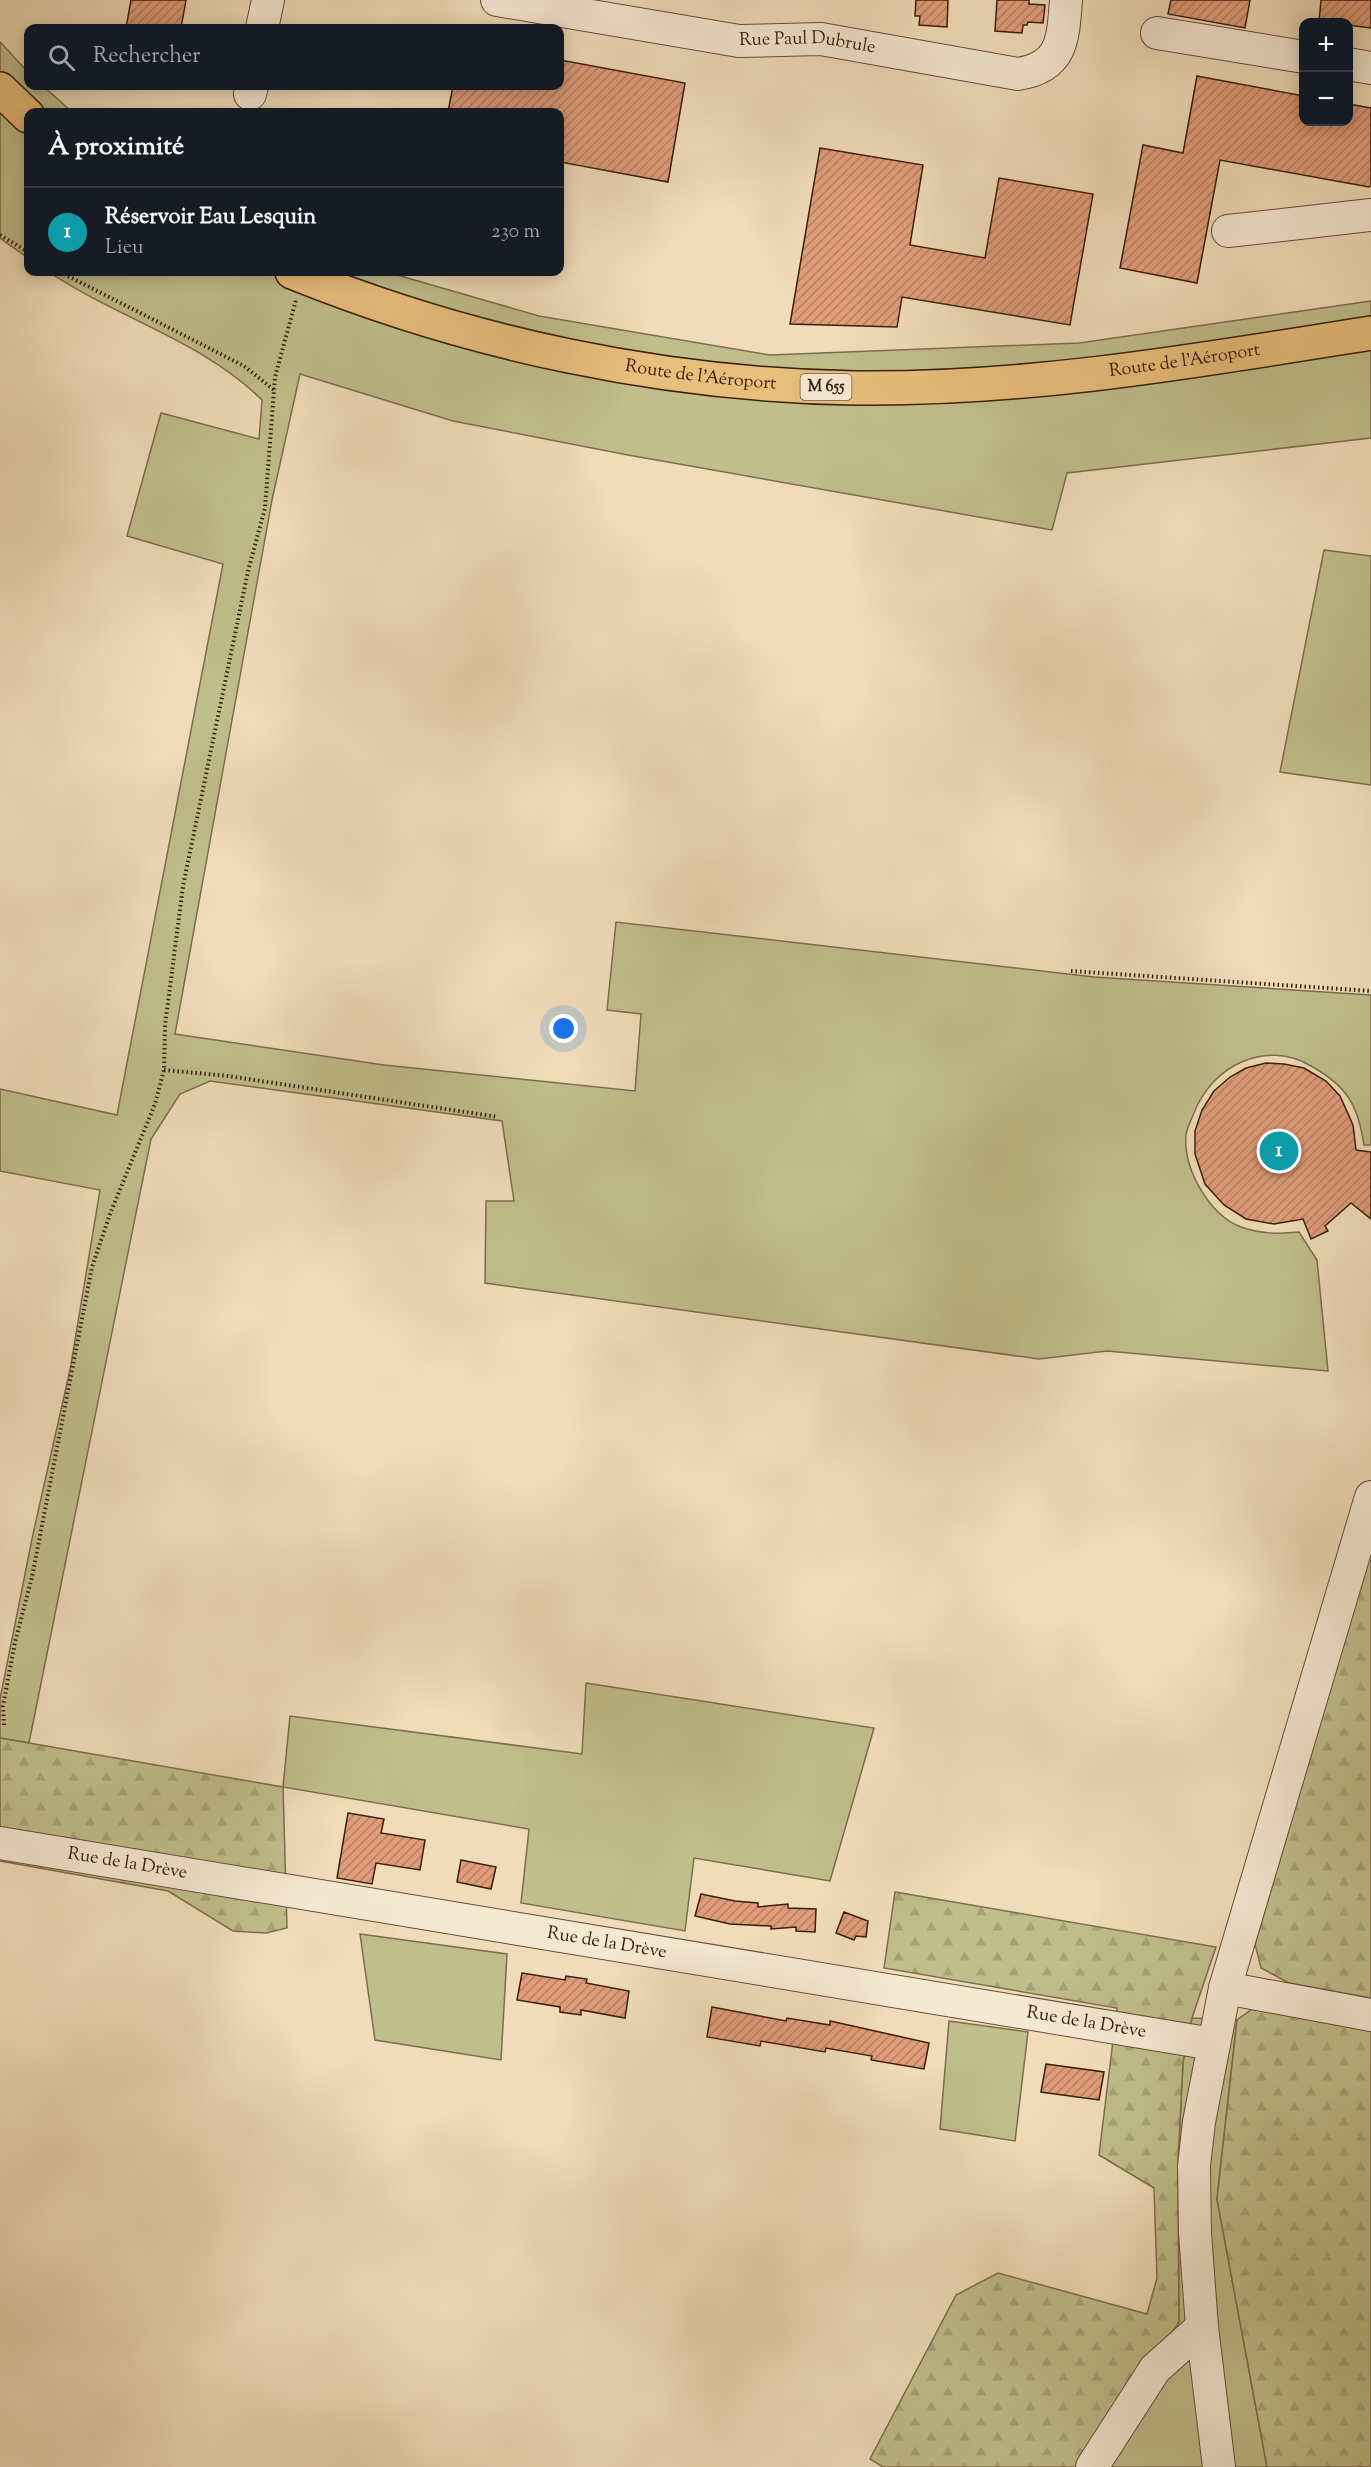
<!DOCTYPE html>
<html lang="fr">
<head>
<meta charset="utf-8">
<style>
  :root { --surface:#171b24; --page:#20242c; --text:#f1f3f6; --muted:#9ea1a6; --line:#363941; --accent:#2563eb }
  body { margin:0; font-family:"Sorts Mill Goudy",serif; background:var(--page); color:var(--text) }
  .controls { position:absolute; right:18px; top:18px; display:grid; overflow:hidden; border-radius:12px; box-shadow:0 3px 15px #0003 }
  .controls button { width:54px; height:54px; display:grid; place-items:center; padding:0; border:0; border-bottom:2px solid var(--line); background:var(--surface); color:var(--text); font:30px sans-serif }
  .you { position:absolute; left:564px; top:1029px; width:21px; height:21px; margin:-15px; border:4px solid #fff; border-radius:50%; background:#1a73e8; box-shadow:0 0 0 9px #1a73e833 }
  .badge { display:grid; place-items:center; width:39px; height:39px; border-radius:50%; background:var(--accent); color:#fff; font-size:20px; font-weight:700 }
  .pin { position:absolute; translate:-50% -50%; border:3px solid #fff; box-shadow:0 2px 6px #0006 }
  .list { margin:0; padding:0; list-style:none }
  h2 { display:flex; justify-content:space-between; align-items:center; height:78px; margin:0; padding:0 24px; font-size:26px }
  h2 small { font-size:20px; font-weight:400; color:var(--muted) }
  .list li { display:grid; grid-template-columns:39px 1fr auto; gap:18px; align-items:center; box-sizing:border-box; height:90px; padding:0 24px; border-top:2px solid var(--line) }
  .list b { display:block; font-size:22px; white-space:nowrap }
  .list p { margin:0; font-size:20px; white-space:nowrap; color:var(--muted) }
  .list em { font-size:20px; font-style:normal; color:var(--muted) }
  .icon { flex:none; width:33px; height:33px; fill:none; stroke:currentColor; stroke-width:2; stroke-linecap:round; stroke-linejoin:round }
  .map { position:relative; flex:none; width:1371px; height:2467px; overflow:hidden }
  .search { position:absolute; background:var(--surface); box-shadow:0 3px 15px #0003; left:24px; top:24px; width:540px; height:66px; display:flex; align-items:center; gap:15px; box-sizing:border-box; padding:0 21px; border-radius:12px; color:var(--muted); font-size:22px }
  .panel { position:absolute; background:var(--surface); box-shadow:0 3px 15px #0003; left:24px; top:108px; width:540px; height:168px; border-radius:12px }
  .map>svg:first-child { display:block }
  .grass { fill:#c0be8b; stroke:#7c6e4b; stroke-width:1.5 }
  .forest { fill:url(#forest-firs); stroke:#7c6e4b; stroke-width:1.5 }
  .building { fill:url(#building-hatch); stroke:#381f0b; stroke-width:1.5 }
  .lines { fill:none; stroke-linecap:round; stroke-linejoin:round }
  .minor-casing { stroke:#664e36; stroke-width:34 }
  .major-casing { stroke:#381f0b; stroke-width:36 }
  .path { stroke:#381f0b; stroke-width:4; stroke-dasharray:1.5 3; stroke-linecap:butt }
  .minor { stroke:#f5e8d2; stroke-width:32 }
  .major { stroke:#e8be7c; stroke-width:33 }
  .labels { text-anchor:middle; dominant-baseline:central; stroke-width:4.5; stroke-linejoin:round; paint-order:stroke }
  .shield { fill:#f5e8d2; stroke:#715b47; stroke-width:1.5 }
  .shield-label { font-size:16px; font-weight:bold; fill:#381f0b }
  .street-label { font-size:18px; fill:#381f0b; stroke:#f5e8d2 }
</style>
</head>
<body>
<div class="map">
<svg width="1371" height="2467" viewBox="0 0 1371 2467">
  <defs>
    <pattern id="forest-firs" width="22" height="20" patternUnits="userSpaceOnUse" patternTransform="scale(1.5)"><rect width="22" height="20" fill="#c0be8b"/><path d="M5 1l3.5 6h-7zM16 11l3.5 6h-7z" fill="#a6a377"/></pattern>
    <pattern id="building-hatch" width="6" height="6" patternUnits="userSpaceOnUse" patternTransform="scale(1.5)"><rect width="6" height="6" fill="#e19d7a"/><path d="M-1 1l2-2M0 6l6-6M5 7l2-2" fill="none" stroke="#b77f62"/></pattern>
  </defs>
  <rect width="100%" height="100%" fill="#f0dcb9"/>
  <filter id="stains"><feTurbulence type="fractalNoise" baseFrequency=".00333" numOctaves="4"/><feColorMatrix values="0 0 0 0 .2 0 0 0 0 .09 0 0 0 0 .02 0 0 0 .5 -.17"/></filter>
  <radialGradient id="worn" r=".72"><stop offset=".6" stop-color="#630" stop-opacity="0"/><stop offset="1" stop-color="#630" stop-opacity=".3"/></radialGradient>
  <path class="grass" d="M0 42 28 72V86H43L72 112H28V258L0 238Z
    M49 272H387L539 316 770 355 1079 343 1371 301V438L1067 473 1052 530 628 455 453 421 300 374 272 500 175 1034 384 1065 635 1091 641 1014 607 1010 616 922 1094 977 1371 995V1145H1364C1358 1105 1347 1086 1311 1066 1265 1039 1212 1066 1194 1113 1191 1120 1187 1128 1186 1135 1183 1168 1209 1215 1241 1227 1261 1234 1279 1234 1299 1232L1317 1260 1328 1371 1107 1351 1039 1359 485 1283 486 1201H514L502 1121 210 1081 180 1094 151 1139 29 1743 0 1738V1699L33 1534 70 1370 100 1190 0 1171V1089L117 1115 223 564 127 536 161 413 259 439 262 400C203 341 117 318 49 272Z
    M1324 550 1371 556V785L1280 772Z
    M586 1683 874 1728 830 1881 694 1858 685 1931 521 1903 529 1829 283 1787 290 1716 582 1754Z
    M360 1934 507 1954 501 2060 375 2040Z
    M1192 2018 1237 2020 1217 2199 1267 2467H1078L1179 2322 1178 2163 1183 2062Z
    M949 2021 1028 2032 1015 2141 940 2129Z"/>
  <path class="forest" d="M1371 1548V1998L1289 1983 1261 1968 1255 1944Z
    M0 1738 283 1787 287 1928 266 1933 233 1931 168 1891 0 1861Z
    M895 1892 1216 1947 1192 2018 1183 2062 1178 2163 1179 2322 1078 2467H883L870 2459 956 2295 998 2273 1147 2314 1157 2278 1154 2188 1099 2155 1117 2008 884 1968Z
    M1252 2009 1371 2031V2467H1267L1217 2199 1237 2020Z"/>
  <path class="building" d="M131 0H186L181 28H126Z
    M916 0H948L947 27 919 25 920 16H915Z
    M997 0H1029V4L1045 5 1043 23 1028 22 1027 25H1023L1022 33 995 31Z
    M1171 0H1250L1245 28 1168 14Z
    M1321 0H1371V28L1348 25V22H1319Z
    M560 60 685 83 668 182 560 162V112H448L453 86H560Z
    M1197 76 1304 96V122H1348V104L1371 108V185L1369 187 1220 160 1197 283 1120 268 1143 145 1183 153Z
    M820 148 923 165 910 245 985 258 999 178 1093 194 1070 325 902 297 897 327 790 324Z
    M1266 1063 1284 1064 1304 1068 1326 1081 1340 1096 1353 1125 1356 1150 1371 1152V1219L1351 1203 1325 1226 1328 1231 1311 1239 1303 1219 1274 1224 1246 1219 1224 1205 1205 1184 1195 1154V1131L1202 1110 1214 1091 1230 1077 1246 1068Z
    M348 1813 384 1819 381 1833 425 1840 420 1870 376 1863 372 1884 337 1878Z
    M461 1860 496 1867 491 1889 457 1882Z
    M701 1894 735 1901 758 1903V1907L788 1904V1908L816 1909 815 1932 796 1931V1927L771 1929V1926L730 1924 695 1916Z
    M844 1912 868 1921 866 1937 856 1936 854 1940 836 1933Z
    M522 1973 565 1980 566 1976 587 1979 586 1983 629 1991 625 2018 581 2010V2015L560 2012V2007L517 2000Z
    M712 2007 786 2021 787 2018 830 2025V2021L929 2043 924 2069 871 2060 872 2056 826 2048 825 2052 761 2041 760 2046 707 2037Z
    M1046 2064 1104 2072 1099 2100 1041 2092Z"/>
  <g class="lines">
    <g class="minor-casing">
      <g id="minor">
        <path id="s1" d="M497 0 739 41 821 39 1018 74C1063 67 1063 39 1066 0"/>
        <path d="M262 28 268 0"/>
        <path d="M1157 33 1304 57"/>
        <path d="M1348 64 1371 68"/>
        <path d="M250 94 252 86"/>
        <path d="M1228 231 1371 215"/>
        <path id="s2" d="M0 1843 1213 2044"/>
        <path d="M1225 1988 1371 2015"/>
        <path d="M1092 2467 1155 2369 1202 2327"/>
        <path d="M1219 2467 1202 2327 1195 2233 1194 2166 1199 2122 1225 1988 1371 1497"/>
      </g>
    </g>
    <g class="major-casing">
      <g id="major">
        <path d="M0 89 28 116"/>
        <path id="s3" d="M292 272C470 344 663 385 856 388 1029 390 1201 360 1371 333"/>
      </g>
    </g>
    <path class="path" d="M0 235 28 252
      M60 272 244 366 274 390
      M1071 971 1371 991
      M164 1070 228 1076 498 1117
      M4 1725 3 1706 15 1642 32 1577 92 1267 110 1214 155 1104 164 1070 165 1026 183 886 248 571 265 508 275 377 296 300"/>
    <use href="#minor" class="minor"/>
    <use href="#major" class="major"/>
  </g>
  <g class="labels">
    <rect class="shield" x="800.5" y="374" width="51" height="26" rx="4.5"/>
    <g class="shield-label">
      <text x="826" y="387">M 655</text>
    </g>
    <g class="street-label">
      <text stroke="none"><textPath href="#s1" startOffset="314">Rue Paul Dubrule</textPath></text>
      <text stroke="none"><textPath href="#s3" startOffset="909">Route de l'Aéroport</textPath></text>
      <text stroke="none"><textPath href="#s3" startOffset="423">Route de l'Aéroport</textPath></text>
      <text stroke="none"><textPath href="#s2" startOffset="129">Rue de la Drève</textPath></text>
      <text stroke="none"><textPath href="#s2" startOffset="615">Rue de la Drève</textPath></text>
      <text stroke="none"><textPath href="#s2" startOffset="1101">Rue de la Drève</textPath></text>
    </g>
  </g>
  <rect width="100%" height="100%" filter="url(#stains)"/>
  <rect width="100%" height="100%" fill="url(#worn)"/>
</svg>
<div class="controls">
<button>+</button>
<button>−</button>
</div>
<div class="you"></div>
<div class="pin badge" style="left:1279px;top:1151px;background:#0f9aa8">1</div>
<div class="search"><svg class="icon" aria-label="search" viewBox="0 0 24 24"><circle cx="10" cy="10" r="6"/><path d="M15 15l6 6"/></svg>Rechercher</div>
<section class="panel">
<h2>À proximité<small></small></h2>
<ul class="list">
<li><span class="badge" style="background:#0f9aa8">1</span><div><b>Réservoir Eau Lesquin</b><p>Lieu</p></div><em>230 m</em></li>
</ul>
</section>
</div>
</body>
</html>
